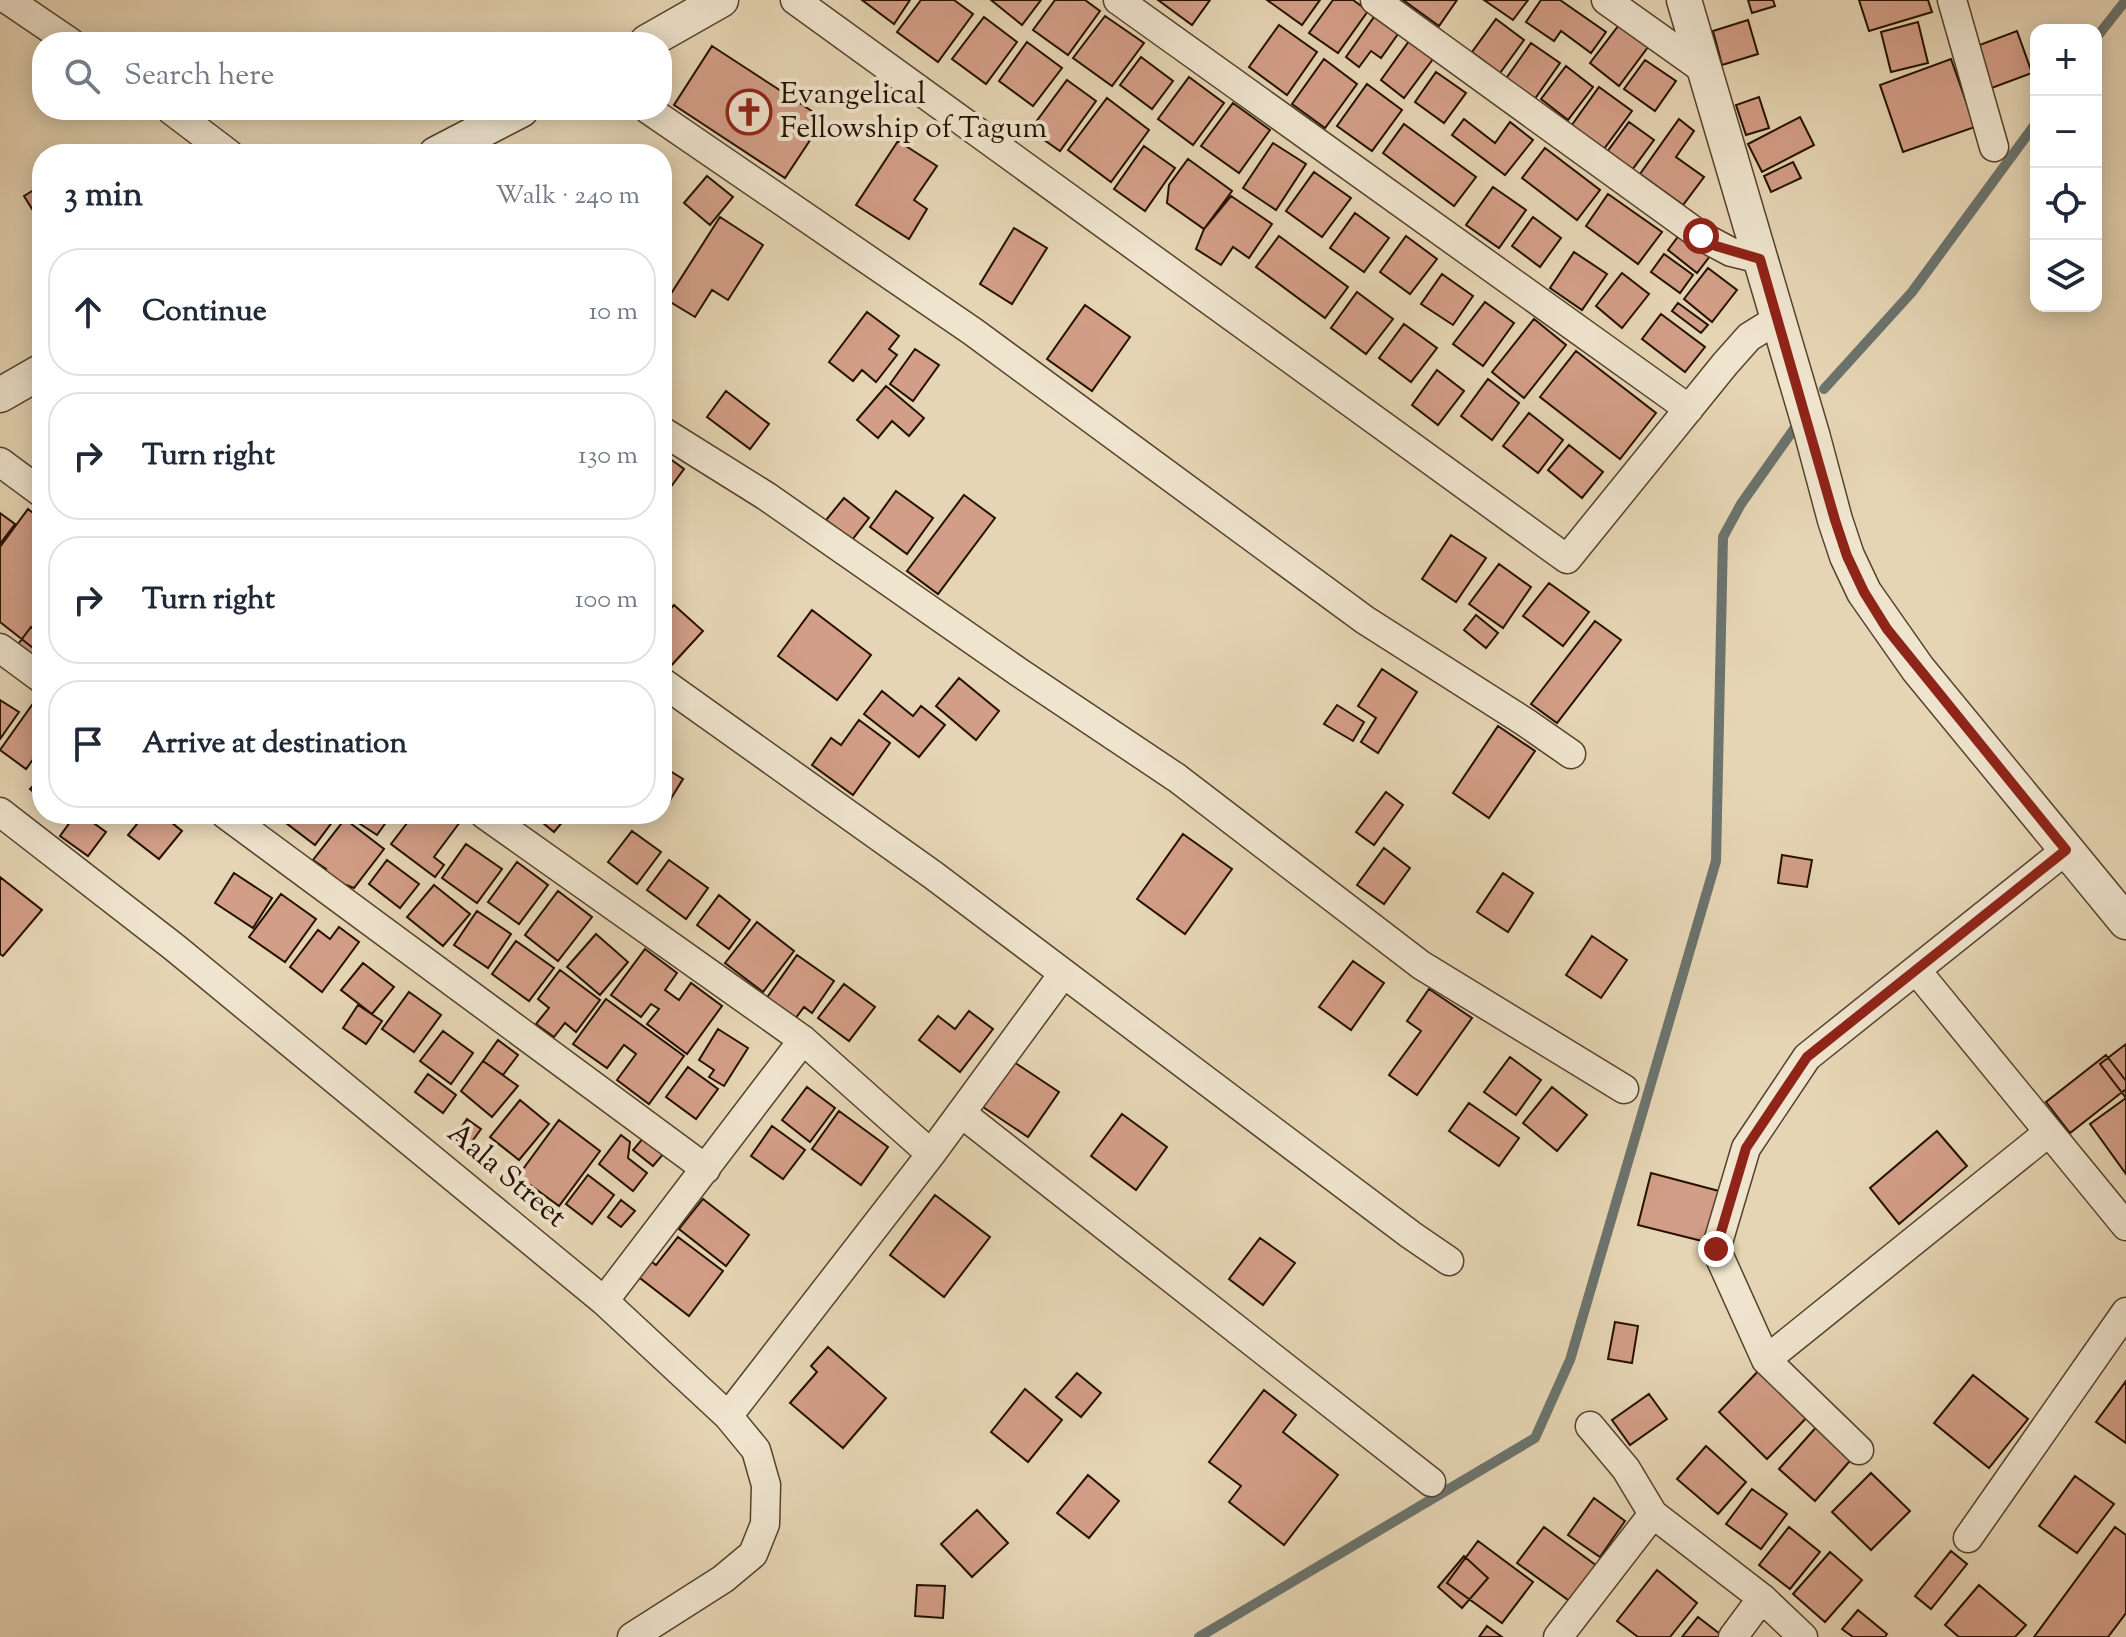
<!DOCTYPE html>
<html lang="en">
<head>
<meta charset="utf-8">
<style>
  :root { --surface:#fff; --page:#f2f2f3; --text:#1f2937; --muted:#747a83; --line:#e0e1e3 }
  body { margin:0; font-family:"Sorts Mill Goudy",serif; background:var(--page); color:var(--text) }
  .controls { position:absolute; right:24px; top:24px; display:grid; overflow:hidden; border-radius:16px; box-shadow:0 4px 20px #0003 }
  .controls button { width:72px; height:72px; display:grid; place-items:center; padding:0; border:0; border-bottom:2px solid var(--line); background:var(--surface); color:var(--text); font:40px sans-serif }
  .stop { position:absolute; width:24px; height:24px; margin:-18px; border:6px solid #8f2418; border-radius:50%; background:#fff }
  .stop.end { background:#8f2418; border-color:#fff; box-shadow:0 2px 8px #0008 }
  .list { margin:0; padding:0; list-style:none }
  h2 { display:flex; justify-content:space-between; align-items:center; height:104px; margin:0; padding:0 32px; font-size:34px }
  h2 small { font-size:26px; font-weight:400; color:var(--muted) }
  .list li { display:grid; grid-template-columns:52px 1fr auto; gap:24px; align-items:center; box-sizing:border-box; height:128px; margin:0 16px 16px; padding:0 16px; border:2px solid var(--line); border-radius:32px }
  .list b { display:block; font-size:30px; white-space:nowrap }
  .list em { font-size:26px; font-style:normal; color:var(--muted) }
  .icon { flex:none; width:44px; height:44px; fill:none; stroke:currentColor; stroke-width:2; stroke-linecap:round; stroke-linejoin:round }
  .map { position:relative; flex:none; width:2126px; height:1637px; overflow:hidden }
  .search { position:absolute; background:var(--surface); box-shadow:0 4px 20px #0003; left:32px; top:32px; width:640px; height:88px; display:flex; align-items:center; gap:20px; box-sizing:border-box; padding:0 28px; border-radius:32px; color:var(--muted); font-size:30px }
  .panel { position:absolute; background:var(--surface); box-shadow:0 4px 20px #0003; left:32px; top:144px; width:640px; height:680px; border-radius:32px }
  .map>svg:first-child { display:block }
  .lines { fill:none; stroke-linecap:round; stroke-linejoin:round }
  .stream { stroke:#6b746e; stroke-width:10 }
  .building { fill:#d39e87; stroke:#241100; stroke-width:2 }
  .minor-casing { stroke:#54422d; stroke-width:31 }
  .tertiary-casing { stroke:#54422d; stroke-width:37 }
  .minor { stroke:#efe4ce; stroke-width:28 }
  .tertiary { stroke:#efe4ce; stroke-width:34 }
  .route { stroke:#8f2418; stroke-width:10 }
  .labels { text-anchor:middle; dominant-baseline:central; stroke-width:8; stroke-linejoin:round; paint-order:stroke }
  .poi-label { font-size:30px; fill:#241100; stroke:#efe4ce; text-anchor:start }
  .street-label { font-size:30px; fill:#241100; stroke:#efe4ce }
</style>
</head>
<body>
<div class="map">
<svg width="2126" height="1637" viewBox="0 0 2126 1637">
  <rect width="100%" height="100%" fill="#e6d5b4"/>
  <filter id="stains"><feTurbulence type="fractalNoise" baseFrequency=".0025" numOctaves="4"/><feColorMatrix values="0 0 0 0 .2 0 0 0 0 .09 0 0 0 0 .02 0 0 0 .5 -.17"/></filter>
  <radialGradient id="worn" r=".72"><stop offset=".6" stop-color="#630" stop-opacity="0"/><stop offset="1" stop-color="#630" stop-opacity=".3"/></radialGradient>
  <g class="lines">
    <path class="stream" d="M2096 38 2126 0
      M1824 389 1912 292 2036 123
      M1199 1637 1535 1438 1570 1360 1716 861 1723 537 1741 504 1794 429"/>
  </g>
  <path class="building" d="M862 0H910L894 24Z
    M921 0H954L973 14 938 62 897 32Z
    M991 0H1041L1022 25Z
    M1055 0H1085L1100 11 1068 55 1033 30Z
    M1158 0H1210L1192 25Z
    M1267 0H1320L1302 25Z
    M1333 0H1353L1368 11 1338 53 1309 33Z
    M1403 0H1457L1439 26Z
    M1484 0H1528L1513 20Z
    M1541 0H1560L1606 32 1591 53 1561 31 1554 41 1526 22Z
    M1748 0H1773L1775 6 1752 13Z
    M1859 0H1928L1932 12 1869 31Z
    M1105 16 1144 43 1112 86 1073 58Z
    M984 17 1017 42 986 84 952 59Z
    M1374 17 1398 34 1381 58 1371 51 1359 67 1346 57Z
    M1496 19 1524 40 1500 73 1472 52Z
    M1748 20 1758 54 1722 65 1713 31Z
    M1622 21 1651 43 1619 86 1590 63Z
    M1918 22 1928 63 1891 72 1881 32Z
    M1279 25 1317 52 1287 95 1249 67Z
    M2017 31 2032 73 1989 89 1974 47Z
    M1412 37 1436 55 1404 98 1381 80Z
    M1027 42 1062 68 1033 106 999 81Z
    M1531 43 1560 63 1534 100 1505 80Z
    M712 46 824 119 785 178 674 105Z
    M1141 57 1173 81 1152 109 1120 85Z
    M1324 59 1357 84 1325 128 1292 104Z
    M1951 59 1975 127 1903 152 1880 85Z
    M1645 60 1676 81 1655 111 1624 89Z
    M1566 66 1593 87 1568 120 1541 99Z
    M1436 72 1466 93 1444 123 1415 102Z
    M1189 77 1224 103 1193 145 1158 119Z
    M1067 80 1096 101 1060 151 1030 130Z
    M1367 84 1402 110 1372 151 1337 126Z
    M1599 87 1632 111 1601 153 1569 129Z
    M1759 97 1769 128 1746 135 1736 105Z
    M1107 98 1149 130 1111 182 1068 150Z
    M1233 103 1270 130 1239 173 1201 146Z
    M1800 117 1814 145 1762 172 1748 144Z
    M1464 119 1495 143 1510 122 1533 140 1505 175 1452 135Z
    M1679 119 1694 131 1676 157 1704 177 1683 205 1640 174Z
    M1629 122 1654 140 1632 170 1607 152Z
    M1404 124 1476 177 1454 206 1383 153Z
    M898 141 937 166 914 200 927 209 909 239 856 205Z
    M1273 143 1306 164 1276 210 1243 188Z
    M1144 146 1175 168 1145 211 1114 189Z
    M1545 148 1600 190 1577 220 1522 178Z
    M1188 159 1232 191 1204 229 1167 203 1169 185Z
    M1793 162 1801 178 1771 192 1764 176Z
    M1314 172 1351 198 1322 237 1286 211Z
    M707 176 733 197 710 225 684 203Z
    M42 185V225L24 196Z
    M1493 187 1526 210 1499 248 1466 225Z
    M1608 194 1662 232 1638 264 1586 226Z
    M1231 196 1272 224 1249 258 1233 247 1221 265 1196 249 1204 229Z
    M1355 213 1389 238 1364 272 1330 248Z
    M720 217 763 245 728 300 712 290 695 317 667 300Z
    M1533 217 1561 238 1540 267 1512 246Z
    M1014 228 1047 248 1012 304 980 284Z
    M1680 234 1710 256 1697 273 1668 250Z
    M1279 236 1348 287 1325 318 1256 267Z
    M1406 236 1437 259 1410 294 1380 272Z
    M1574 252 1607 274 1582 310 1550 288Z
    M1664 254 1693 275 1680 293 1651 272Z
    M1708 268 1737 290 1712 322 1684 299Z
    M1622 273 1649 294 1622 328 1596 306Z
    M1442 274 1473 296 1453 325 1421 304Z
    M1357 292 1393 319 1366 354 1331 328Z
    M1485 302 1514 323 1483 366 1453 344Z
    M1678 303 1708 325 1701 333 1672 311Z
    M1085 305 1130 337 1092 391 1047 359Z
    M867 312 899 336 889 349 897 355 876 382 862 370 853 381 829 362Z
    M1661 314 1705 347 1685 372 1642 339Z
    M1534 319 1566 345 1524 398 1492 372Z
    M1404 324 1437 348 1411 382 1379 358Z
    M915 349 939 365 913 401 890 384Z
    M1576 351 1656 413 1620 459 1540 397Z
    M1437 370 1464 391 1438 425 1412 405Z
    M1488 379 1519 403 1492 440 1461 416Z
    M886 386 924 418 909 436 892 421 878 438 857 420Z
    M726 391 769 424 750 449 707 417Z
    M1529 413 1563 440 1538 473 1503 446Z
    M1569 445 1603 472 1582 498 1548 470Z
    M662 453 684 469 662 499Z
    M896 491 933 518 907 554 870 527Z
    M964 495 995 518 938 594 907 571Z
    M844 498 869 518 852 540 826 520Z
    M28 509 42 520V655L0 622V547Z
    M0 513 15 524 0 544Z
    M1451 535 1486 558 1456 602 1422 579Z
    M1499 564 1531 587 1503 628 1469 604Z
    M1549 583 1589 612 1563 646 1523 616Z
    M674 605 703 631 669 668 662 661V631L669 623 663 617Z
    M812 610 871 655 837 700 778 656Z
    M1476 615 1498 633 1486 648 1464 630Z
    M1595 621 1621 640 1557 723 1531 704Z
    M31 627 42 636V666L16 647Z
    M1382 669 1417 692 1378 753 1361 742 1376 718 1358 706Z
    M959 678 999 711 976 740 936 706Z
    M882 691 913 716 921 706 945 725 919 757 864 714Z
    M0 700 19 712 0 739Z
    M32 705 42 713V747L26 769 0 750Z
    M1337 705 1364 722 1353 741 1324 724Z
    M859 720 890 743 853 795 812 765 831 738 841 745Z
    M1498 726 1535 751 1489 818 1453 793Z
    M662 766 683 779 662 813Z
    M42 776V800L30 789Z
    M1386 792 1403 805 1374 845 1356 832Z
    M76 814H81L106 832 88 856 60 836Z
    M145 814H161L182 831 159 859 128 835Z
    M293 814H332L336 817 315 845 286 823Z
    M354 814H392L377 835 351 818Z
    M414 814H450L460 822 434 857 444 865 435 877 391 844Z
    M532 814H569L554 832Z
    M345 819 384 849 354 888 346 885 340 892 320 877 326 869 313 860Z
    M632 831 661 852 637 884 608 862Z
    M1183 834 1232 869 1185 934 1137 899Z
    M466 844 502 869 477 903 442 878Z
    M1384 848 1410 868 1384 904 1357 885Z
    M1782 855 1812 860 1807 887 1778 883Z
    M387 860 419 884 400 908 369 884Z
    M669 860 708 888 686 919 647 890Z
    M517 862 548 885 519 924 488 902Z
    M234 873 272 898 253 928 215 903Z
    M1503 873 1533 893 1508 932 1477 912Z
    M0 877 42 910 3 956 0 954Z
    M434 885 470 914 443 946 407 917Z
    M558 891 592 917 558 961 525 935Z
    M281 894 316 919 285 962 249 937Z
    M719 895 750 920 729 949 697 925Z
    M477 911 511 934 488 968 454 945Z
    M757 922 794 951 763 992 725 963Z
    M339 927 359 942 322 992 290 967 318 930 330 939Z
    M596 934 628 962 600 995 567 967Z
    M1592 936 1627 960 1601 998 1566 975Z
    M516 941 554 968 529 1001 492 974Z
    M645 949 677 973 665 990 679 1000 691 983 722 1006 687 1054 647 1024 659 1009 651 1004 641 1017 611 995Z
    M797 955 834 981 812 1013 804 1007 795 1019 766 999Z
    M1353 961 1384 983 1351 1030 1319 1007Z
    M363 963 394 987 372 1014 341 990Z
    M560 970 600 1000 576 1032 565 1023 554 1037 536 1024 549 1008 538 999Z
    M844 984 875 1007 849 1041 818 1018Z
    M1429 989 1472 1018 1417 1095 1389 1075 1421 1031 1407 1021Z
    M409 992 441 1015 414 1052 382 1029Z
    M606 999 684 1056 649 1104 617 1080 636 1054 624 1045 607 1068 573 1044Z
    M358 1005 382 1021 366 1044 343 1028Z
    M969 1011 993 1029 960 1072 919 1040 938 1016 955 1029Z
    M718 1029 748 1048 724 1086 709 1077 714 1070 699 1060Z
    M443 1031 473 1053 451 1084 420 1061Z
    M498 1040 518 1055 503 1075 483 1061Z
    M2126 1044V1098L2100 1064Z
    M2106 1055 2126 1081V1089L2070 1133 2046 1102Z
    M1510 1057 1541 1080 1516 1115 1484 1092Z
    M1011 1060 1059 1092 1028 1137 980 1105Z
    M483 1061 518 1086 492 1117 461 1091Z
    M688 1067 718 1089 696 1119 666 1097Z
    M428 1074 456 1095 443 1113 415 1092Z
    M807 1087 835 1108 810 1142 782 1120Z
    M1552 1087 1587 1115 1557 1151 1523 1123Z
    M2126 1098V1174L2090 1124Z
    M520 1100 549 1124 519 1160 490 1137Z
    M1469 1103 1519 1138 1499 1166 1449 1131Z
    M839 1111 888 1147 861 1185 812 1149Z
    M1122 1114 1167 1147 1136 1190 1091 1156Z
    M467 1119 481 1129 468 1147 454 1138Z
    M559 1120 600 1151 559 1206 518 1176Z
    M772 1126 805 1150 783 1179 751 1156Z
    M1937 1131 1967 1166 1899 1224 1870 1188Z
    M621 1135 630 1142 628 1158 647 1173 633 1191 599 1164Z
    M645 1136 665 1152 653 1166 633 1150Z
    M1651 1173 1719 1191 1706 1242 1638 1225Z
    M588 1175 614 1195 592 1224 566 1204Z
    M935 1195 990 1237 944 1297 890 1255Z
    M703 1199 749 1235 726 1266 679 1229Z
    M621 1200 635 1211 621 1227 608 1217Z
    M678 1237 723 1271 689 1316 636 1275 648 1259 656 1265Z
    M1260 1238 1295 1263 1263 1305 1229 1279Z
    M1615 1322 1638 1326 1632 1363 1608 1359Z
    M828 1347 886 1398 843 1448 790 1403 817 1372 811 1366Z
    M1765 1364 1813 1411 1767 1459 1719 1412Z
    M1077 1373 1101 1393 1081 1417 1056 1397Z
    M1973 1375 2028 1419 1989 1468 1934 1423Z
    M2126 1381V1443L2096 1422Z
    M1025 1389 1062 1420 1028 1462 991 1432Z
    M1264 1390 1296 1415 1283 1432 1338 1475 1284 1545 1229 1502 1241 1486 1209 1462Z
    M1649 1394 1667 1419 1630 1445 1612 1420Z
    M1819 1424 1855 1455 1815 1501 1779 1469Z
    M1706 1446 1746 1482 1718 1514 1677 1479Z
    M1871 1473 1910 1511 1871 1550 1832 1512Z
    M1088 1475 1119 1501 1089 1538 1057 1513Z
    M2075 1476 2114 1504 2077 1553 2039 1526Z
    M1752 1489 1787 1514 1761 1549 1726 1524Z
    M1594 1498 1625 1521 1600 1557 1568 1535Z
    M977 1510 1008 1543 972 1577 941 1544Z
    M1544 1527 1597 1566 1571 1602 1517 1563Z
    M1789 1527 1820 1552 1790 1589 1759 1565Z
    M2115 1527 2126 1535V1613L2108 1637H2034Z
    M1478 1541 1533 1582 1502 1623 1447 1583Z
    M1951 1551 1967 1564 1931 1609 1915 1596Z
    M1830 1552 1862 1580 1825 1622 1793 1594Z
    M1464 1556 1488 1578 1462 1608 1438 1587Z
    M1657 1570 1697 1603 1670 1637H1638L1617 1621Z
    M917 1585 945 1586 943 1618 915 1616Z
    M1979 1585 2026 1625 2015 1637H1959L1945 1625Z
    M1858 1610 1887 1634 1885 1637H1853L1842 1629Z
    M1698 1617 1724 1637H1682Z
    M1487 1626 1502 1637H1479Z"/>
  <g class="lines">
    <g class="minor-casing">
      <path id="minor" d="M8 0 70 42
        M795 0 1567 559 1725 364 1749 337 1778 319
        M1118 0 1689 409
        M1375 0 1701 236 1731 252 1760 259
        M1606 0 1703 69
        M1952 0 1994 147
        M171 110 229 154
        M649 110 972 331 1365 620 1525 722 1571 754
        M662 431 766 496 1020 673 1177 778 1421 965 1624 1089
        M0 462 42 493
        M0 648 42 679
        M662 682 933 875 1411 1235 1449 1261
        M0 812 174 947 604 1301 728 1416 756 1450 766 1485 765 1524 753 1554 723 1579 632 1637
        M225 814 706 1169
        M484 814 803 1040 931 1154
        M1916 970 2126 1226
        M961 1113 1431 1482
        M604 1301 803 1040
        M1766 1360 2049 1132
        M728 1416 931 1154 1063 974
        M1590 1426 1626 1469 1653 1514 1762 1598 1803 1637
        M1859 1450 1766 1360 1716 1249 1746 1148 1807 1057 2066 850
        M1968 1538 2126 1312
        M1558 1637 1653 1514
        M1733 1637 1762 1598"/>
    </g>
    <g class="tertiary-casing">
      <path id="tertiary" d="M1684 0 1812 434 1835 520 1847 556 1864 592 1918 669 2126 922
        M647 42 721 0
        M436 154 521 110
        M0 395 42 371"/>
    </g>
    <use href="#minor" class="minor"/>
    <use href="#tertiary" class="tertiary"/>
  </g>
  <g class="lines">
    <path class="route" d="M1701 236 1716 246 1760 259 1835 520 1847 556 1864 592 1887 629 2066 850 1807 1057 1746 1148 1716 1249"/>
  </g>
  <defs>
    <g id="church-ring" transform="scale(2.3)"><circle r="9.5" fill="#efe4ce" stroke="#8f2418" stroke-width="1.5"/><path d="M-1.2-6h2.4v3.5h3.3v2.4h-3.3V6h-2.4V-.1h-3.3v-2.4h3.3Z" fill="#8f2418"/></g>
  </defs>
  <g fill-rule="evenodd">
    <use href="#church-ring" x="749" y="112"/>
  </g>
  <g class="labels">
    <g class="poi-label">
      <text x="780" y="95">Evangelical<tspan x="780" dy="34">Fellowship of Tagum</tspan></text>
    </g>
    <g class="street-label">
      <text transform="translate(506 1176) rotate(40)">Aala Street</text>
    </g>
  </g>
  <rect width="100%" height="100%" filter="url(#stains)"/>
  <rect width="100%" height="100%" fill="url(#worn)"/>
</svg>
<div class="controls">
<button>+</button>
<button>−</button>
<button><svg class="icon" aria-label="locate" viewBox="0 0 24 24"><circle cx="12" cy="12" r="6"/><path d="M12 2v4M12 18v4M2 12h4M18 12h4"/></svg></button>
<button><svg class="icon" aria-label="layers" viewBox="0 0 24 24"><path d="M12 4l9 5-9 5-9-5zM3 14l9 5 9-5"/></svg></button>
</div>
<div class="stop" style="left:1701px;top:236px"></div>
<div class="stop end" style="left:1716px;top:1249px"></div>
<div class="search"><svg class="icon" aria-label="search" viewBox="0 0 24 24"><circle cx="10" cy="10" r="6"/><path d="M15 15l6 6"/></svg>Search here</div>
<section class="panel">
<h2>3 min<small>Walk · 240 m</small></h2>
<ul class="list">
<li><svg class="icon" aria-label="ahead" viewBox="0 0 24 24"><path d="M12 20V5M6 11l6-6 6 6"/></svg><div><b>Continue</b></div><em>10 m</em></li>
<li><svg class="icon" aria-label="right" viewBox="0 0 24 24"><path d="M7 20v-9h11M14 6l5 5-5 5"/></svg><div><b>Turn right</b></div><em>130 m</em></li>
<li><svg class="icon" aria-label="right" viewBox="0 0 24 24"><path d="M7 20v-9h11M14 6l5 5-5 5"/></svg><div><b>Turn right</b></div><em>100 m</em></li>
<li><svg class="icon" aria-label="arrive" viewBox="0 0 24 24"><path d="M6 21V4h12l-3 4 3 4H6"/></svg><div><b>Arrive at destination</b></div></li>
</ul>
</section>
</div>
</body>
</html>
